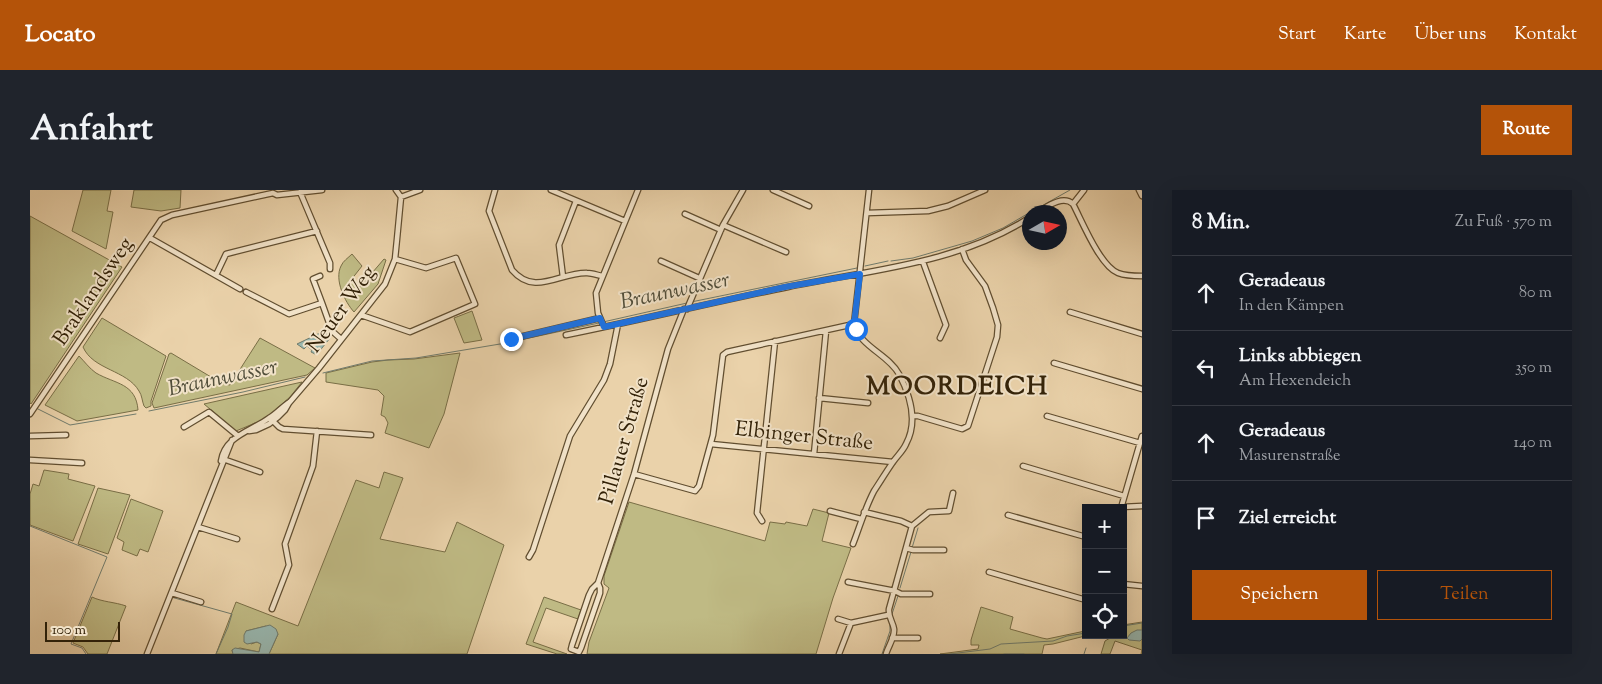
<!DOCTYPE html>
<html lang="de">
<head>
<meta charset="utf-8">
<style>
  :root { --surface:#171b24; --page:#20242c; --text:#f1f3f6; --muted:#9ea1a6; --line:#363941; --accent:#b45309 }
  body { margin:0; font-family:"Sorts Mill Goudy",serif; background:var(--page); color:var(--text) }
  .controls { position:absolute; right:15px; bottom:15px; display:grid; overflow:hidden; border-radius:0px; box-shadow:0 5px 20px #0002 }
  .controls button { width:45px; height:45px; display:grid; place-items:center; padding:0; border:0; border-bottom:1px solid var(--line); background:var(--surface); color:var(--text); font:25px sans-serif }
  .compass { position:absolute; left:992px; top:15px; width:45px; height:45px; border-radius:50%; background:var(--surface); box-shadow:0 5px 20px #0002; rotate:81deg }
  .scale { position:absolute; left:15px; bottom:12px; width:75px; box-sizing:border-box; padding-left:5px; border:2px solid #332208; border-top:0; font-size:14px; line-height:18px; white-space:nowrap; color:#332208; -webkit-text-stroke:4px #f1e2c8; paint-order:stroke }
  .stop { position:absolute; width:15px; height:15px; margin:-11px; border:4px solid #1a73e8; border-radius:50%; background:#fff }
  .stop.end { background:#1a73e8; border-color:#fff; box-shadow:0 1px 5px #0008 }
  .list { margin:0; padding:0; list-style:none }
  h2 { display:flex; justify-content:space-between; align-items:center; height:65px; margin:0; padding:0 20px; font-size:21px }
  h2 small { font-size:16px; font-weight:400; color:var(--muted) }
  .list li { display:grid; grid-template-columns:32px 1fr auto; gap:15px; align-items:center; box-sizing:border-box; height:75px; padding:0 20px; border-top:1px solid var(--line) }
  .list b { display:block; font-size:19px; white-space:nowrap }
  .list p { margin:0; font-size:16px; white-space:nowrap; color:var(--muted) }
  .list em { font-size:16px; font-style:normal; color:var(--muted) }
  .actions { display:flex; gap:10px; padding:15px 20px }
  .actions a { flex:1; padding:11px 0; border:1px solid var(--accent); border-radius:0px; text-align:center; font-size:18px; color:var(--accent) }
  .actions .main { background:var(--accent); color:#fff }
  .icon { flex:none; width:28px; height:28px; fill:none; stroke:currentColor; stroke-width:2; stroke-linecap:round; stroke-linejoin:round }
  .map { position:relative; flex:none; width:1112px; height:464px; overflow:hidden; border-radius:0px }
  header { display:flex; align-items:center; gap:30px; box-sizing:border-box; height:70px; padding:0 25px; background:var(--accent); color:#fff }
  header strong { font-size:24px }
  nav { display:flex; gap:28px; margin-inline-start:auto; font-size:18px }
  .intro { display:flex; align-items:center; justify-content:space-between; box-sizing:border-box; height:120px; padding:0 30px }
  h1 { margin:0; font-size:35px }
  .button { padding:12px 22px; border-radius:0px; background:var(--accent); color:#fff; font-size:18px; font-weight:700 }
  main { display:flex; gap:30px; padding:0 30px }
  aside { flex:1; background:var(--surface); border-radius:0px; box-shadow:0 5px 20px #0002 }
  .map>svg:first-child { display:block }
  .green { fill:#bfba84; stroke:#796e46 }
  .water { fill:#98b6ae; stroke:#707b6c }
  .lines { fill:none; stroke-linecap:round; stroke-linejoin:round }
  .stream { stroke:#707b6c; stroke-width:1 }
  .minor-casing { stroke:#614e30; stroke-width:7 }
  .minor { stroke:#f1e2c8; stroke-width:4.5 }
  .route { stroke:#1a73e8; stroke-width:6 }
  .labels { text-anchor:middle; dominant-baseline:central; stroke-width:4; stroke-linejoin:round; paint-order:stroke }
  .street-label { font-size:21px; fill:#332208; stroke:#f1e2c8 }
  .water-label { font-size:22px; font-style:italic; fill:#514e3a; stroke:#f1e2c8 }
  .district-label { font-size:26px; font-weight:bold; letter-spacing:1px; fill:#332208; stroke:#f1e2c8 }
</style>
</head>
<body>
<header>
<strong>Locato</strong>
<nav><a>Start</a><a>Karte</a><a>Über uns</a><a>Kontakt</a></nav>
</header>
<div class="intro"><h1>Anfahrt</h1><a class="button">Route</a></div>
<main>
<div class="map">
<svg width="1112" height="464" viewBox="0 0 1112 464">
  <rect width="100%" height="100%" fill="#ead2aa"/>
  <filter id="stains"><feTurbulence type="fractalNoise" baseFrequency=".004" numOctaves="4"/><feColorMatrix values="0 0 0 0 .2 0 0 0 0 .09 0 0 0 0 .02 0 0 0 .5 -.17"/></filter>
  <radialGradient id="worn" r=".72"><stop offset=".6" stop-color="#630" stop-opacity="0"/><stop offset="1" stop-color="#630" stop-opacity=".3"/></radialGradient>
  <path class="green" d="M53 0H81L77 21 83 22 76 59 42 41Z
    M104 0H151L150 18 131 21 101 17Z
    M0 26 92 77 1 214 0 213Z
    M322 64 332 76 321 90 330 97 354 69 356 70 348 94 324 122C315 112 304 90 311 76 313 71 318 68 322 64Z
    M442 121 452 150 434 153 424 128Z
    M72 128 136 166 121 211V216L116 218 114 216C112 211 112 205 109 201 97 180 63 180 53 157Z
    M230 148 285 178 277 185 124 218 122 213 139 164 141 163 191 193 200 195Z
    M430 163 414 224 399 258 355 243 358 233 355 227 351 225 354 206 348 200 296 192V183L342 172 358 170 384 169Z
    M49 166C54 171 60 179 66 183 85 194 106 193 108 220L47 231 15 215Z
    M272 192 260 207 235 229 206 241 174 214Z
    M14 280 39 284 38 289 65 296 43 351 0 335V304L3 294 9 296Z
    M354 282 373 288 350 349 415 362 427 332 474 355 437 464H239L248 444 236 436 216 441 221 454 227 452 231 454 229 462 210 458 202 460 203 464H186L206 412 268 436 326 290 349 298Z
    M68 298 100 305 78 364 48 354Z
    M101 309 133 321 118 362 110 359 107 366 92 360 94 352 87 348Z
    M599 312 735 351 740 332 755 334 756 332 777 336 783 319 799 323 792 351 821 358 803 408 786 464H557L559 452 579 398 574 394V386Z
    M62 407C72 412 85 412 96 416L77 464H58L53 457 43 453Z
    M514 407 551 420 548 429 516 418 503 452 537 464H527L496 454Z
    M951 417 983 427 980 439 1012 448 1017 449 1055 441V446L1023 454 1014 455 1012 464H910L948 459 949 455H941V450Z
    M1112 432V464H1111L1112 460 1085 451 1080 464H1071L1075 451 1080 448 1079 445H1093V435Z"/>
  <path class="water" d="M292 142 296 143 300 148 288 163 285 164 281 162 282 160 277 156 274 159 267 154Z
    M240 435 246 439 248 444 239 464H203L202 460 205 458 229 462 231 454 227 452 217 454 214 452V445L216 441Z
    M1107 440H1112V449L1110 451 1099 450 1097 448 1101 443Z"/>
  <g class="lines">
    <path class="stream" d="M1001 22 1040 0
      M861 71 883 68 942 51 973 38 999 23
      M835 76 858 71
      M661 112 827 78
      M573 132 657 113
      M293 183 342 171 386 168 476 153 569 133
      M6 218 40 235 106 224
      M0 219 2 216
      M119 221 213 202 275 187
      M0 336 77 367 41 454 52 458 56 464
      M882 358 888 338
      M870 398 881 362
      M141 407 202 424 198 437 186 464
      M861 427 868 406
      M1093 436 1112 433
      M852 464 860 441V433
      M920 464 960 459 971 454 1023 451 1037 446 1056 443
      M974 464H994
      M1054 464 1056 458"/>
    <g class="minor-casing">
      <path id="minor" d="M465 0 459 21 482 80C505 107 530 82 557 83 562 83 567 85 572 86
        M521 0 595 31
        M743 0 779 16
        M1109 0 1112 6
        M270 2 300 73V79
        M371 7 390 0
        M1043 14 1054 0
        M1008 22C1018 16 1033 5 1043 14 1052 31 1070 76 1088 83 1096 86 1104 86 1112 86
        M837 23 898 21 918 16 955 0
        M655 24 691 40
        M693 35 756 62
        M120 48 210 99
        M631 71 669 88
        M893 72 916 135 910 148
        M186 85 196 64 287 41
        M290 86 283 89 292 113
        M533 87 529 55 546 11
        M216 102 259 124 292 113 302 141 311 149
        M657 119 693 35 713 0
        M1040 122 1112 144
        M331 125 380 142 445 114 426 68 396 78 365 69
        M574 137 568 123 566 103 608 0
        M536 145C610 130 684 112 758 97 840 80 927 74 999 28
        M481 149 570 128
        M1024 173 1112 199
        M789 208 838 213
        M0 224 131 30 142 25 243 3 247 5 292 0
        M882 226H888L932 239 938 236 967 147 968 135 963 118 955 96 936 70 932 59
        M1017 226 1110 253
        M240 228 249 237 253 239 341 245
        M154 237 179 222 208 246
        M219 241 226 240 239 234 248 227 255 220 259 213 289 178 355 94 365 69 367 49 371 7 366 0
        M0 246 36 245
        M681 254 863 272
        M784 264 796 141
        M193 269 230 282
        M0 270 52 273
        M191 271C195 246 221 241 239 228 246 224 251 218 258 213
        M993 276 1094 306
        M604 284 665 301 669 296 683 245 693 165 697 162 706 160 824 134
        M1091 317 1112 316
        M1091 318 1112 246
        M800 321 831 329
        M834 322 871 331 882 336 859 419C858 427 863 432 864 439 865 447 858 457 856 464
        M978 325 1056 347
        M732 331 727 323 745 151
        M882 336 899 322 919 321 923 303
        M168 337 207 349
        M823 354C830 336 835 318 844 301 850 292 856 282 863 272 867 266 873 261 876 254 888 232 880 205 869 184 858 164 830 157 824 134L839 0
        M876 358 883 360H914
        M499 367 503 360 540 246 574 190 580 174 588 134
        M959 382 1056 410
        M818 392 865 401 871 404H900
        M568 393 570 398V403L551 458 549 462 541 459 542 455 559 405 562 399 568 393 604 284 638 159 654 119
        M1093 394 1112 396
        M142 403 171 412
        M242 419 259 375 255 354 283 276 287 241
        M808 429 821 433
        M862 448H888
        M117 464 202 250
        M809 464 821 433 858 425"/>
    </g>
    <use href="#minor" class="minor"/>
  </g>
  <g class="lines">
    <path class="route" d="M481 149 570 128 574 137 755 97 830 84 824 134 826 139"/>
  </g>
  <g class="labels">
    <g class="street-label">
      <text transform="translate(64 102) rotate(-56)">Braklandsweg</text>
      <text transform="translate(312 120) rotate(-54)">Neuer Weg</text>
      <text transform="translate(774 247) rotate(6)">Elbinger Straße</text>
      <text transform="translate(595 251) rotate(-74)">Pillauer Straße</text>
    </g>
    <g class="water-label">
      <text transform="translate(645 102) rotate(-12)">Braunwasser</text>
      <text transform="translate(193 189) rotate(-12)">Braunwasser</text>
    </g>
    <g class="district-label">
      <text x="927" y="197">MOORDEICH</text>
    </g>
  </g>
  <rect width="100%" height="100%" filter="url(#stains)"/>
  <rect width="100%" height="100%" fill="url(#worn)"/>
</svg>
<div class="controls">
<button>+</button>
<button>−</button>
<button><svg class="icon" aria-label="locate" viewBox="0 0 24 24"><circle cx="12" cy="12" r="6"/><path d="M12 2v4M12 18v4M2 12h4M18 12h4"/></svg></button>
</div>
<svg class="compass" viewBox="-18 -18 36 36"><path d="M0-13l5 13h-10z" fill="#e53935"/><path d="M0 13l5-13h-10z" fill="#9ea1a6"/></svg>
<div class="scale">100 m</div>
<div class="stop" style="left:826px;top:139px"></div>
<div class="stop end" style="left:481px;top:149px"></div>
</div>
<aside>
<h2>8 Min.<small>Zu Fuß · 570 m</small></h2>
<ul class="list">
<li><svg class="icon" aria-label="ahead" viewBox="0 0 24 24"><path d="M12 20V5M6 11l6-6 6 6"/></svg><div><b>Geradeaus</b><p>In den Kämpen</p></div><em>80 m</em></li>
<li><svg class="icon" aria-label="left" viewBox="0 0 24 24"><path d="M17 20v-9H6M10 6l-5 5 5 5"/></svg><div><b>Links abbiegen</b><p>Am Hexendeich</p></div><em>350 m</em></li>
<li><svg class="icon" aria-label="ahead" viewBox="0 0 24 24"><path d="M12 20V5M6 11l6-6 6 6"/></svg><div><b>Geradeaus</b><p>Masurenstraße</p></div><em>140 m</em></li>
<li><svg class="icon" aria-label="arrive" viewBox="0 0 24 24"><path d="M6 21V4h12l-3 4 3 4H6"/></svg><div><b>Ziel erreicht</b></div></li>
</ul>
<div class="actions"><a class="main">Speichern</a><a>Teilen</a></div>
</aside>
</main>
</body>
</html>
